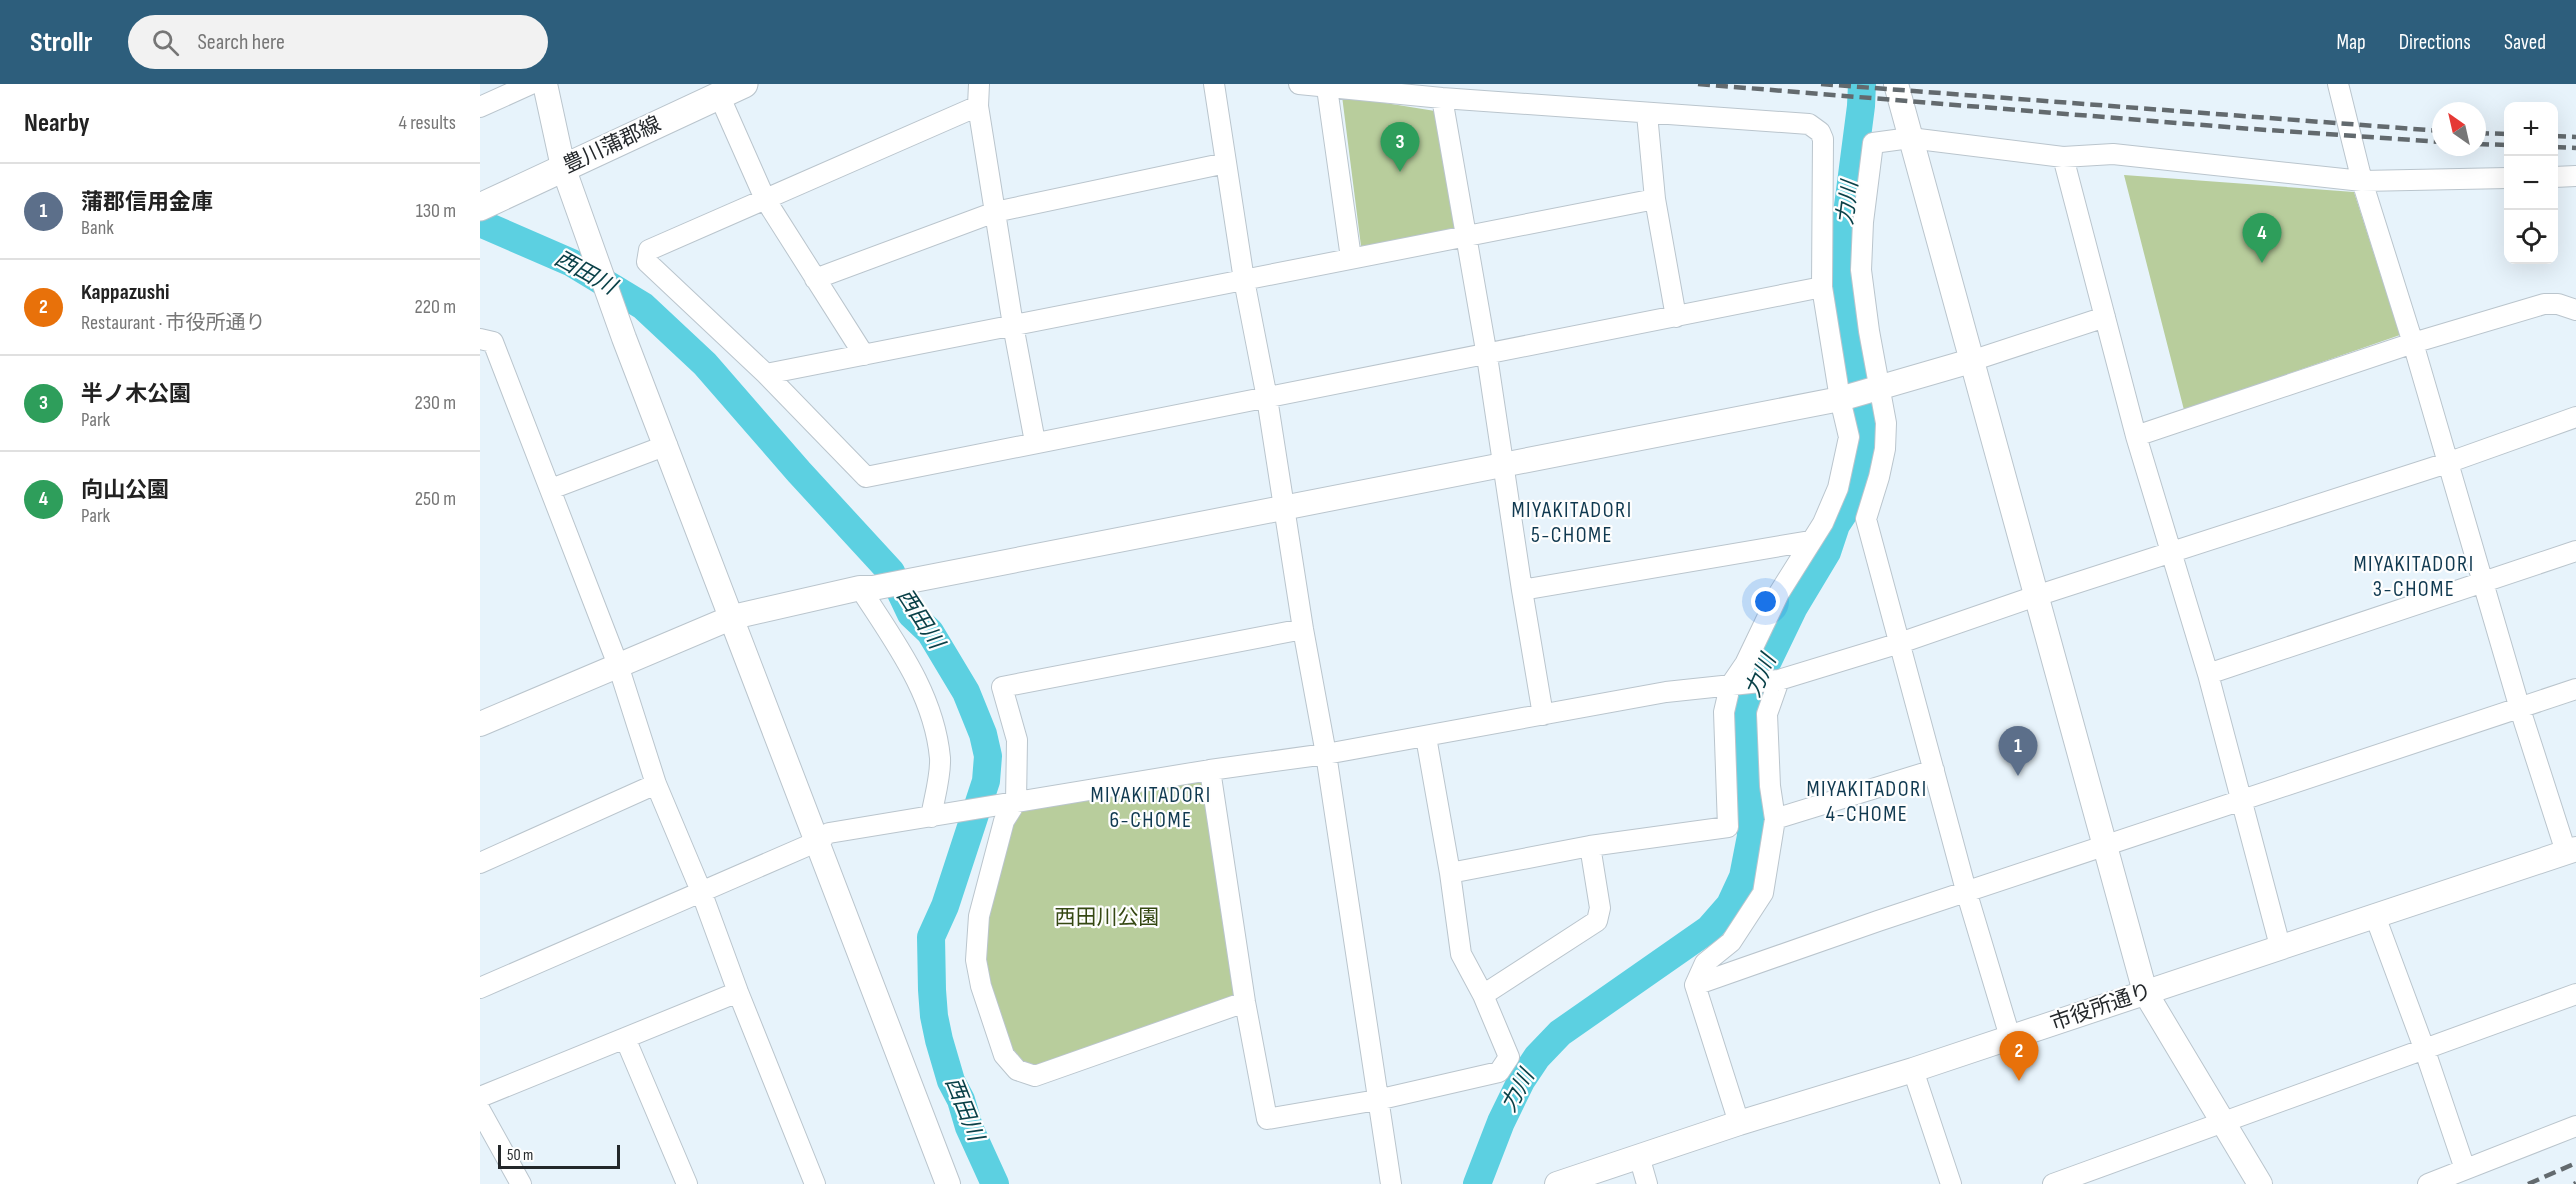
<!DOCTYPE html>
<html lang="en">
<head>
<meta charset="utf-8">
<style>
  :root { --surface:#fff; --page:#f2f2f2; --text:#222; --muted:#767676; --line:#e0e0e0; --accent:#2d5e7c }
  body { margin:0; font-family:"Sofia Sans Condensed","Noto Sans JP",sans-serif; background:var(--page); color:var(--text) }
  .controls { position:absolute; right:18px; top:18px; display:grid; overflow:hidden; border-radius:12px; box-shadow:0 6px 24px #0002 }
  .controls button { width:54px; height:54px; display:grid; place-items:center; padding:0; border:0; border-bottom:2px solid var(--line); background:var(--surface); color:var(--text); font:30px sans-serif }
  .compass { position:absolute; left:1952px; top:18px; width:54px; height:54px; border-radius:50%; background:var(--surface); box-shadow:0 6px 24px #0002; rotate:326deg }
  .scale { position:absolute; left:18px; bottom:15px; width:122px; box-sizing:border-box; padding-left:6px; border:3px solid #23272a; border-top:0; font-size:16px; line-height:21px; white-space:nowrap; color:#23272a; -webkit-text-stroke:4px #fefefe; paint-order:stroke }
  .you { position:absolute; left:1286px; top:518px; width:21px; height:21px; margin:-15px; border:4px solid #fff; border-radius:50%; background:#1a73e8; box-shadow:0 0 0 9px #1a73e833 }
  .badge { display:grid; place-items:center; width:39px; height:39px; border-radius:50%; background:var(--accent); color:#fff; font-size:20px; font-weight:700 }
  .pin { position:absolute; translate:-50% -50px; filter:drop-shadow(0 2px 3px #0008) }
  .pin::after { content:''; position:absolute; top:32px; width:21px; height:18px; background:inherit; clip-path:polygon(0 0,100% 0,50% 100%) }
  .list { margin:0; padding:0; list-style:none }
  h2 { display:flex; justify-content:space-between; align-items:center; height:78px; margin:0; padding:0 24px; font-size:26px }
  h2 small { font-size:20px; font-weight:400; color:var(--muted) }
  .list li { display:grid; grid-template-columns:39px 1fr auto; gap:18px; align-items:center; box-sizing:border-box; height:96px; padding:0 24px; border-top:2px solid var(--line) }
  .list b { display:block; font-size:22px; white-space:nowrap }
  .list p { margin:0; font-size:20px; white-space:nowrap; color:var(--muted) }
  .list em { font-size:20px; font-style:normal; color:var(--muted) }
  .icon { flex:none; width:33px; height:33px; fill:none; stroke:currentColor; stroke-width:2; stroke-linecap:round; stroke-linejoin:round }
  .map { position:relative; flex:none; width:2096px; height:1100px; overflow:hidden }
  header { display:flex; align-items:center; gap:36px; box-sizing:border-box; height:84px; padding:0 30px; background:var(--accent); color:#fff }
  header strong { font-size:28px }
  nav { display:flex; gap:33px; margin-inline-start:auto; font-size:21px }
  .search { width:420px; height:54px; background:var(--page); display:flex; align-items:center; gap:15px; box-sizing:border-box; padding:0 21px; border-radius:33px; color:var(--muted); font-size:22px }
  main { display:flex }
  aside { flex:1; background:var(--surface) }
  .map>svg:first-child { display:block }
  .green { fill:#b8cd9c }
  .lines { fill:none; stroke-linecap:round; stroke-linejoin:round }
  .river { stroke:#5cd0e1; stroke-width:28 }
  .minor-casing { stroke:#bac5cd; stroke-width:22 }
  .tertiary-casing { stroke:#bac5cd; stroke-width:26 }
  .secondary-casing { stroke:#bac5cd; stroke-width:29 }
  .minor { stroke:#fff; stroke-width:20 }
  .tertiary { stroke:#fff; stroke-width:24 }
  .secondary { stroke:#fff; stroke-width:27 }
  .rail { stroke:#636a6e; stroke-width:4.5; stroke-dasharray:12 6; stroke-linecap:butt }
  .labels { text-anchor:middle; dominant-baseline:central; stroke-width:4.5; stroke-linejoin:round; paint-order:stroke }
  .street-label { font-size:21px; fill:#23272a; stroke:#fefefe }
  .park-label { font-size:21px; fill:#354812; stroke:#fefefe }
  .water-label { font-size:22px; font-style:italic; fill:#0a4148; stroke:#fefefe }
  .neighbourhood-label { font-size:22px; letter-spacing:1.5px; fill:#103950; stroke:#fefefe }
</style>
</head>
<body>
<header>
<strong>Strollr</strong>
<div class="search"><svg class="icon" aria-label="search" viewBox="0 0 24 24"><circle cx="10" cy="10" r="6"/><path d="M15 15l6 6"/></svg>Search here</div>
<nav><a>Map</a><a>Directions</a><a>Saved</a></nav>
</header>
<main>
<aside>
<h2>Nearby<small>4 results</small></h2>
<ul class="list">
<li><span class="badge" style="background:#5c6f8a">1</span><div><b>蒲郡信用金庫</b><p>Bank</p></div><em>130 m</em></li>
<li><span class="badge" style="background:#e8710a">2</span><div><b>Kappazushi</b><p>Restaurant · 市役所通り</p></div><em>220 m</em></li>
<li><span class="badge" style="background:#2e9e5b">3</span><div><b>半ノ木公園</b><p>Park</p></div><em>230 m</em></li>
<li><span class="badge" style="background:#2e9e5b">4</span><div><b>向山公園</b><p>Park</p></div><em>250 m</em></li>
</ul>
</aside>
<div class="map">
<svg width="2096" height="1100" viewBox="0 0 2096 1100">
  <rect width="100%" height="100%" fill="#e7f3fb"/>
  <path class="green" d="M862 12 955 27 982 149 881 162Z
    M1644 91 1874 108 1920 251 1704 326Z
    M730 686 765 918 555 992 537 986 496 876 536 718Z"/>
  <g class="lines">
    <path class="river" d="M0 139 92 179 163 222 225 280 319 388 411 488 431 530 450 548 486 608 503 650 508 672 506 697 465 822 451 853 452 906 454 932 459 956 471 997 481 1016 489 1043 515 1100
      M997 1100 1021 1038 1041 997 1057 973 1080 949 1229 845 1250 821 1263 793 1271 752 1265 643 1269 616 1314 523 1347 468 1356 441 1381 403 1392 345 1374 288 1364 229 1362 168 1381 22 1382 0"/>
    <g class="minor-casing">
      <path id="minor" d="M499 0 498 22 533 241 555 358
        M734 0 764 196 787 314 823 545 846 670 911 1100
        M819 0 962 14 1329 40 1340 48 1343 55 1342 203 1360 315 1369 353 1358 404 1343 439 1299 509 1265 580 1250 602 1244 628 1248 743 1110 762 970 789 946 653
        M1858 0 1882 97 1933 259 2040 625 2086 768
        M847 4 871 174
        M239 11 285 115 384 271
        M962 14 1007 272 1042 506 1063 631
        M498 22 169 166 167 178 286 290 386 393 1342 203
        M0 23 51 0
        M1583 73 1656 352 1728 590 1800 862
        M2074 93 2096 92
        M1175 115 1196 233
        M335 195 515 128 746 79
        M0 255 13 258 138 581 176 700 221 807 258 908 335 1100
        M1491 277 1625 233
        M286 290 1175 115 1167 30
        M1656 352 1933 259 2064 220H2078L2096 226
        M71 405 187 361
        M380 504C414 557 454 609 460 674 461 692 454 715 451 733
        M1042 506 1330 457
        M1728 590 2096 467
        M730 686 765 918 787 1035 897 1016 1019 988 1029 973 1003 911 981 870 970 789
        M1295 735 1454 686
        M0 779 176 700
        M1895 832 1944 964 1985 1085
        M1215 901 1398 837 2096 605
        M0 904 336 758 349 749 730 686 846 670 1186 608 1299 596 1420 559 1556 512 1967 379 2096 333
        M1003 911 1117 837 1120 824 1110 762
        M765 918 555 992 537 986 524 971 501 902 496 876 499 832 524 737 536 718 537 656 522 603 823 545
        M1530 953 1487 810 1386 435 1399 393 1405 365 1406 339 1389 247 1381 186 1383 138 1393 59 1430 54 1583 73 1633 70 1882 97 2028 94
        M145 954 207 1100
        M1433 986 1471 1100
        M0 1013 258 908
        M0 1026 41 1100
        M1259 1039 1215 901 1225 879 1251 858 1283 809 1295 735 1290 702 1287 630 1299 596
        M1159 1072 1167 1100
        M1573 1100 2096 910
        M1948 1100 2096 1042"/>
    </g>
    <g class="tertiary-casing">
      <path id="tertiary" d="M65 0 83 83 144 254 468 1100
        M1416 0 1665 908 1780 1100
        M0 640 253 533 380 504H393L1360 315 1491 277
        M1077 1100 1259 1039 1433 986 2096 765"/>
    </g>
    <g class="secondary-casing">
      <path id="secondary" d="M0 123 264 0"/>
    </g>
    <use href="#minor" class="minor"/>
    <use href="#tertiary" class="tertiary"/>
    <use href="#secondary" class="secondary"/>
    <path class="rail" d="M1218 0 1759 44 1961 58
      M1341 0 1961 47
      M1997 49 2028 50
      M2074 52 2096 53
      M1997 60 2028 61
      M2074 63 2096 64
      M2048 1100 2096 1079
      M2094 1100 2096 1099"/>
  </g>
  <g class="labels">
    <g class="street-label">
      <text transform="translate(132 61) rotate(-25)">豊川蒲郡線</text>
      <text transform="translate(1621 923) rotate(-19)">市役所通り</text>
    </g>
    <g class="park-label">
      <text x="627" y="833">西田川公園</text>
    </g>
    <g class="water-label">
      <text transform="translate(1368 119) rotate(-83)">力川</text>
      <text transform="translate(105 189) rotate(29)">西田川</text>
      <text transform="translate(440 535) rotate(57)">西田川</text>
      <text transform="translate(1281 592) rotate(-66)">力川</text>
      <text transform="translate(1038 1007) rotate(-61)">力川</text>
      <text transform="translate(484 1025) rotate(68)">西田川</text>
    </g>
    <g class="neighbourhood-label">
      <text x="1092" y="426">MIYAKITADORI<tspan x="1092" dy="25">5-CHOME</tspan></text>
      <text x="1934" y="480">MIYAKITADORI<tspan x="1934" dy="25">3-CHOME</tspan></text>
      <text x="1387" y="705">MIYAKITADORI<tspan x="1387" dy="25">4-CHOME</tspan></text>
      <text x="671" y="711">MIYAKITADORI<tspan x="671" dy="25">6-CHOME</tspan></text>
    </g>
  </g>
</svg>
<div class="controls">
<button>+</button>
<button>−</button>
<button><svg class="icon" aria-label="locate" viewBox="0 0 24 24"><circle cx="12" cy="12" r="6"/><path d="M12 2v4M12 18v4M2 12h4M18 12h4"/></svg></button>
</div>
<svg class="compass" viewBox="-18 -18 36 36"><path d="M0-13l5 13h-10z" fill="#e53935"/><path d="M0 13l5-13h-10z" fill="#767676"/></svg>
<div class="scale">50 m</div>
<div class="you"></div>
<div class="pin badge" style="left:1538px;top:692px;background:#5c6f8a">1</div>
<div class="pin badge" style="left:1539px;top:997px;background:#e8710a">2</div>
<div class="pin badge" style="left:920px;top:88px;background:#2e9e5b">3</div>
<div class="pin badge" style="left:1782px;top:179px;background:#2e9e5b">4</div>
</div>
</main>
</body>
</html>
